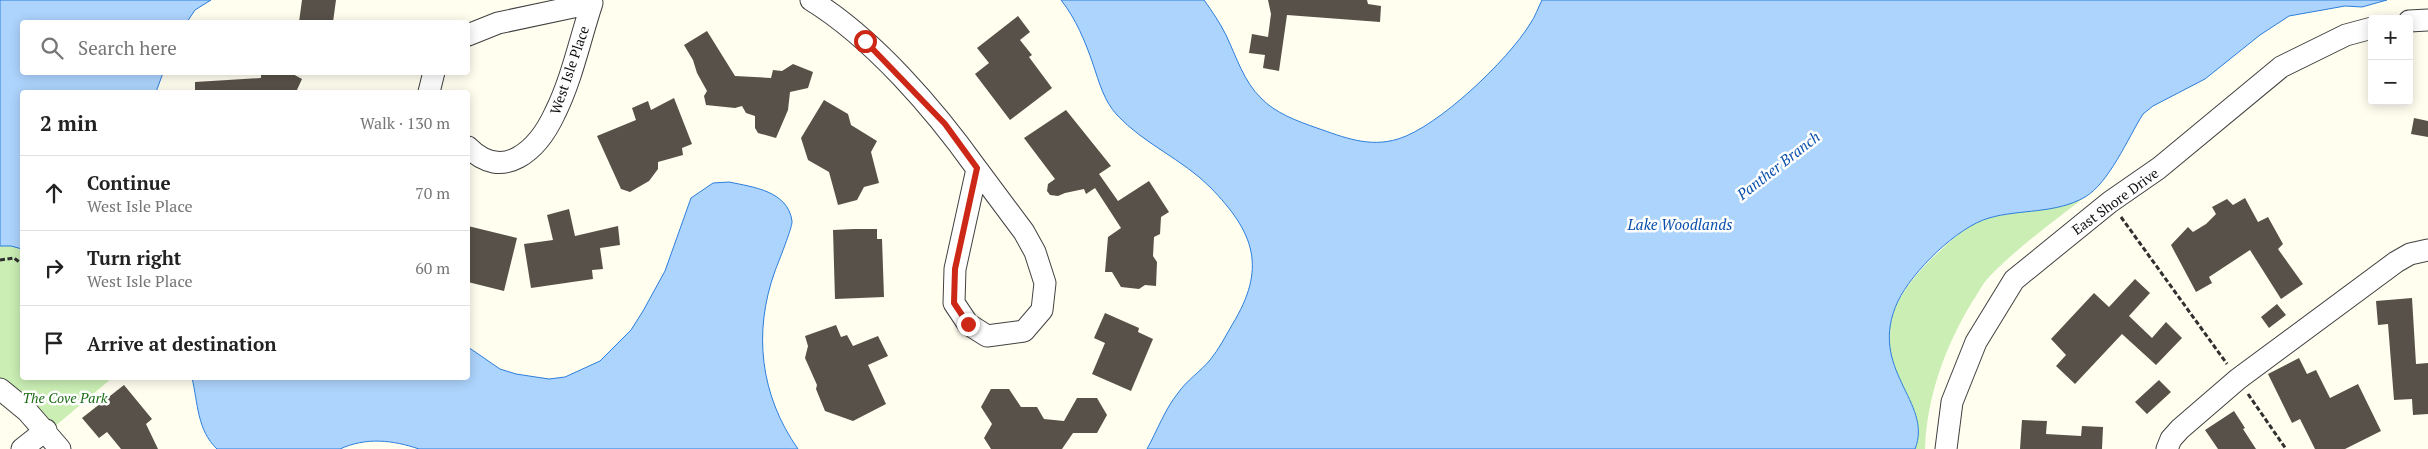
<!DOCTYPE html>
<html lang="en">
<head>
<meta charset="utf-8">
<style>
  :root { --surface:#fff; --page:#f2f2f2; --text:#222; --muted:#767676; --line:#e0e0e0 }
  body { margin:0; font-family:"PT Serif",serif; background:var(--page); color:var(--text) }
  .controls { position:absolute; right:15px; top:15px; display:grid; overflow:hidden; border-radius:5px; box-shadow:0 2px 12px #0003 }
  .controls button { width:45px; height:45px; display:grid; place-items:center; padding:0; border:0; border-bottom:1px solid var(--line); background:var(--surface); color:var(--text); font:25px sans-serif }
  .stop { position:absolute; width:15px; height:15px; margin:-11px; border:4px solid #cd2717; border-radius:50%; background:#fff }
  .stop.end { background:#cd2717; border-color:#fff; box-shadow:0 1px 5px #0008 }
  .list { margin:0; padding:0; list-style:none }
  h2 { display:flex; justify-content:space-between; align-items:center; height:65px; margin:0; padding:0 20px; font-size:21px }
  h2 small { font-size:16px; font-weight:400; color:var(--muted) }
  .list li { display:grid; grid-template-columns:32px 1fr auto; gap:15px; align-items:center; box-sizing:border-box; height:75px; padding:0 20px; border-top:1px solid var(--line) }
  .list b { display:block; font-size:19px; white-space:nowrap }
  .list p { margin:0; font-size:16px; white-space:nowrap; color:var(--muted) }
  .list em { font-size:16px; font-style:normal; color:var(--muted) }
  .icon { flex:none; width:28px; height:28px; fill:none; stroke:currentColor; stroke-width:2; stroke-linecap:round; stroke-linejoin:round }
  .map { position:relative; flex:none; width:2428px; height:449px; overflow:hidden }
  .search { position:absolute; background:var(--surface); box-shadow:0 2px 12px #0003; left:20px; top:20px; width:450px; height:55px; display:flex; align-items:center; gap:12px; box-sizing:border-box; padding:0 18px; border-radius:5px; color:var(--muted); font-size:19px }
  .panel { position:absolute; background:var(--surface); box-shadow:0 2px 12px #0003; left:20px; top:90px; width:450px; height:290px; border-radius:5px }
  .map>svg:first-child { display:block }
  .green { fill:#caeeb4 }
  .water { fill:#add4fd; stroke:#2c7edc }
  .building { fill:#585149 }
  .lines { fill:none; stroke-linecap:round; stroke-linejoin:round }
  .minor-casing { stroke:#414141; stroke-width:23 }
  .path { stroke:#303030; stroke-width:3; stroke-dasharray:5 2.5; stroke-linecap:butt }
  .minor { stroke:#fff; stroke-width:21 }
  .route { stroke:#cd2717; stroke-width:6 }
  .labels { text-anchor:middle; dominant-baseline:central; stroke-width:5; stroke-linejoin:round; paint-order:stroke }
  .street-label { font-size:14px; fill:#0e0e0e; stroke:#fff }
  .park-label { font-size:14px; font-style:italic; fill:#1d6d17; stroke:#fff }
  .water-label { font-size:15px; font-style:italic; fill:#0950ae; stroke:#fff }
</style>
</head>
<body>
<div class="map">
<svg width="2428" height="449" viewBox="0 0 2428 449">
  <rect width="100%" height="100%" fill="#fffeef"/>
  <path class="green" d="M2086 196C2053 222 2018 247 1989 277 1982 284 1978 294 1972 302 1945 347 1927 396 1925 449H1915C1927 420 1904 393 1893 367 1874 320 1910 278 1942 249 1956 236 1971 222 1989 218 2023 209 2053 212 2086 196Z
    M0 223 22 235V378H112L53 428 20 394 0 378Z"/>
  <path class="water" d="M0 0H211L195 10 187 22H22V72L163 73 156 92H22V249L11 246H0Z
    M1061 0H1204C1212 11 1220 23 1226 35 1236 56 1244 82 1261 98 1275 113 1297 121 1317 128 1343 137 1369 148 1398 139 1438 127 1508 60 1530 24 1535 17 1538 8 1542 0H2387L2362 7 2345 6 2289 16 2260 35 2205 79 2153 106 2143 114C2128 138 2109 183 2085 197 2056 214 2020 209 1989 218 1957 227 1912 272 1898 301 1866 369 1934 402 1915 449H1147C1157 431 1165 409 1178 393 1187 380 1200 372 1210 360 1219 349 1225 337 1232 325 1267 268 1255 233 1210 187 1182 159 1144 144 1117 115 1104 101 1099 82 1093 64 1085 41 1076 19 1061 0Z
    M729 182C753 187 788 191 792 221 793 226 778 263 775 271 753 332 760 395 798 449H419C393 440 366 437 340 449H217C197 430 198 403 192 378H468V347L500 369 516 374 549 379 565 377 600 361 631 330 643 311 665 271 691 198 713 183Z"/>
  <path class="building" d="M302 0H336L333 22H299Z
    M1268 0H1367L1368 4 1381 6 1380 22 1287 15 1279 71 1263 68 1265 55 1249 53 1252 34 1268 37 1271 14Z
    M1018 16 1030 32 1020 40 1032 55 1029 57 1052 88 1010 120 975 74 989 63 977 48Z
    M707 31 735 76 771 78 773 70 782 71 793 64 813 72 808 88 790 92 788 110 776 138 758 133 755 128V116L746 113 742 106 735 108 706 105 704 96 707 91 697 73 693 60 684 45Z
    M261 72H289L302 79 296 92H195V82L261 78Z
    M674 98 692 144 682 148 683 155 658 162V169L649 181 630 192 621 189 597 136 636 120 632 108 648 101 651 110Z
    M824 100 848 114 851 125 877 141 871 152 879 183 864 187 857 200 838 205 829 172 808 160 801 138Z
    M1066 110 1111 166 1099 174 1118 201 1149 181 1169 212 1161 217 1160 234 1154 237 1153 256 1157 262 1156 286 1145 285 1139 289 1121 287 1112 272H1105L1108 237 1121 228 1095 188 1086 194 1084 189 1065 193 1058 196 1050 195 1047 191 1048 184 1055 179 1024 138Z
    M2414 118 2428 121V137L2411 134Z
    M2245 198 2258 222 2268 217 2283 244 2278 249 2303 284 2281 299 2250 250 2209 277 2212 283 2196 292 2171 245 2188 227 2193 232 2206 224 2216 214 2212 207 2227 199 2233 205Z
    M569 209 575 236 618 226 620 245 600 248 603 269 592 270 593 279 531 288 524 244 553 240 547 215Z
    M468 226 517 238 504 291 468 282Z
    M854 229H877V239H882L884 297 835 299 833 230Z
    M2135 279 2150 293 2129 316 2152 338 2166 322 2182 338 2156 365 2122 334 2075 384 2056 366 2066 355 2051 339 2094 293 2109 307Z
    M2412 298 2416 364 2428 363V414L2413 415 2412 399 2394 400 2388 324 2378 325 2376 301Z
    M2277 304 2286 315 2269 328 2261 317Z
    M1105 313 1139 328 1138 332 1153 339 1131 391 1092 374 1105 343 1094 338Z
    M836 325 841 337 847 335 853 346 878 336 888 356 868 365 886 404 853 421 825 411 816 389 817 385 805 358 808 346 805 336Z
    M2299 358 2307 374 2316 370 2330 398 2358 384 2381 431 2345 449H2315L2300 419 2292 423 2268 374Z
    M2159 380 2171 392 2147 414 2135 402Z
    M124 385 152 419 146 424 158 449H121L107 432 99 438 82 418Z
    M991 389H1009L1021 407H1037L1044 419 1064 421 1077 398H1097L1107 415 1097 433H1073L1062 449H991L984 438 992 424 981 407Z
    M2234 411 2245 428 2243 429 2256 449H2218L2205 430Z
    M2022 420 2047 421 2046 434 2081 436 2082 426 2103 427 2102 449H2020Z"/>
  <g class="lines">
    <g class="minor-casing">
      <path id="minor" d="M811 0C873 38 935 110 977 169
        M2409 21 2428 20
        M468 35 498 23 592 3C580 39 572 79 555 113 538 150 503 183 468 147
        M429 92 434 72
        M977 169 1024 232 1035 252 1045 283 1042 310 1024 331 987 336 968 324 954 303 955 269Z
        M0 389 27 411 60 449
        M22 449 46 430
        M1946 449 1952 402 1976 342 2014 280 2110 202 2159 168 2281 67 2346 35 2372 28
        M2167 449 2171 439 2180 429 2238 379 2396 262 2410 254 2428 250"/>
    </g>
    <path class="path" d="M2121 217 2227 364
      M0 260 14 258 22 264
      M2248 394 2286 449"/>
    <use href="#minor" class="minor"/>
  </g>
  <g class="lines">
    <path class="route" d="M865 41 945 124 977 168 955 269 954 303 968 324"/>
  </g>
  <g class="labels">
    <g class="street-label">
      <text transform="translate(569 70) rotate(-71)">West Isle Place</text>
      <text transform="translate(2115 201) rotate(-36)">East Shore Drive</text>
    </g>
    <g class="park-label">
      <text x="65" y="397">The Cove Park</text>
    </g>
    <g class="water-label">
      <text transform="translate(1778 165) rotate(-38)">Panther Branch</text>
      <text x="1680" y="224">Lake Woodlands</text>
    </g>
  </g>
</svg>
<div class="controls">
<button>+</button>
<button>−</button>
</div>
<div class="stop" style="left:865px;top:41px"></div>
<div class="stop end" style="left:968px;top:324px"></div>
<div class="search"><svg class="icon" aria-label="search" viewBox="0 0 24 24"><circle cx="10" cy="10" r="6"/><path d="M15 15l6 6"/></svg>Search here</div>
<section class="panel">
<h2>2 min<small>Walk · 130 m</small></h2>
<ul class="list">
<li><svg class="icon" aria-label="ahead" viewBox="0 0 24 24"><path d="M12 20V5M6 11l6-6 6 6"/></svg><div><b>Continue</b><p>West Isle Place</p></div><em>70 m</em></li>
<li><svg class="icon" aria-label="right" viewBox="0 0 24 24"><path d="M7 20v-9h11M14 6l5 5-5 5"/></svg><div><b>Turn right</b><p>West Isle Place</p></div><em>60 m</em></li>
<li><svg class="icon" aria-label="arrive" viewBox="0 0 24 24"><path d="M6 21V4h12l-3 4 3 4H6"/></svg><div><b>Arrive at destination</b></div></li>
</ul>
</section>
</div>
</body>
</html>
